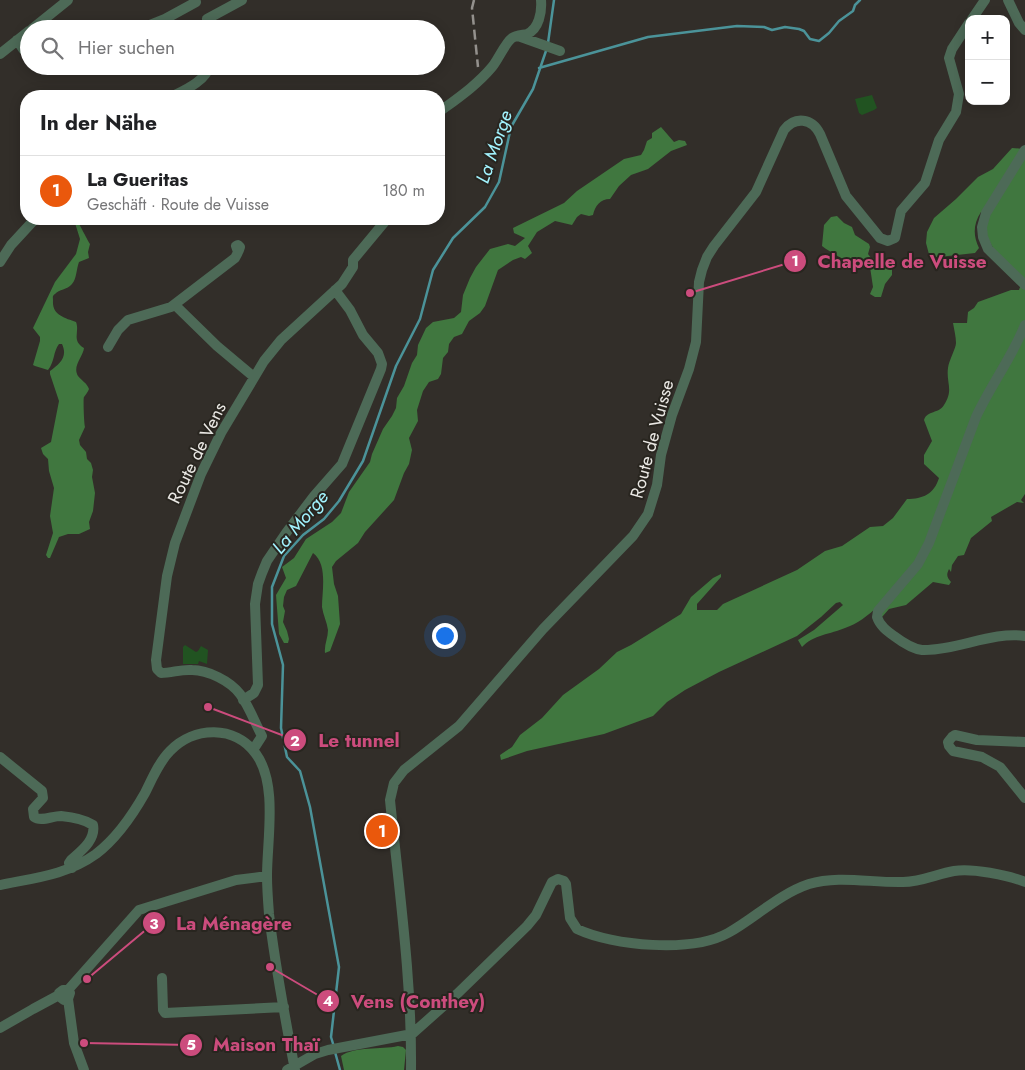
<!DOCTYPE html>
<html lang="de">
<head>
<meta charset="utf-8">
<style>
  :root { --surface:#fff; --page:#f2f2f2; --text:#202124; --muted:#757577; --line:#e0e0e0; --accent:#ea580c }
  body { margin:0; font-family:Jost,sans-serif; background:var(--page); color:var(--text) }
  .controls { position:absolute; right:15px; top:15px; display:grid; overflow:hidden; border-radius:10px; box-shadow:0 2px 12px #0003 }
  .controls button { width:45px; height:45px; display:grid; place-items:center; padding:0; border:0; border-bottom:1px solid var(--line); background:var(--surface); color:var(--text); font:25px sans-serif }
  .you { position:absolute; left:444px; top:635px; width:18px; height:18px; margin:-12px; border:4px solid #fff; border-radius:50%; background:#1a73e8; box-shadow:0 0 0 8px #1a73e833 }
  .badge { display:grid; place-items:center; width:32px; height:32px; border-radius:50%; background:var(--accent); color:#fff; font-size:16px; font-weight:700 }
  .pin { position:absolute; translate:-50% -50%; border:2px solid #fff; box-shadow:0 1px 5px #0006 }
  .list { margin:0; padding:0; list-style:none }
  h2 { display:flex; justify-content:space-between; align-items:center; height:65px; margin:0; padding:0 20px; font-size:21px }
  h2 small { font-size:16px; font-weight:400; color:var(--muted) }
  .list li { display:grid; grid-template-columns:32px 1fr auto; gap:15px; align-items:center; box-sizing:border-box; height:70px; padding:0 20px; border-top:1px solid var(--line) }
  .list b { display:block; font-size:19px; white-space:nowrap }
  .list p { margin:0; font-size:16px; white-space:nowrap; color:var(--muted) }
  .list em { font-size:16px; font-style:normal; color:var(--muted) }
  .icon { flex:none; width:28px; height:28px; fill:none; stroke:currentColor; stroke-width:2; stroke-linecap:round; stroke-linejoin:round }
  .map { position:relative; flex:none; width:1025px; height:1070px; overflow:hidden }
  .search { position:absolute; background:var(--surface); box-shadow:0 2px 12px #0003; left:20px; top:20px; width:425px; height:55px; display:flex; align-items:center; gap:12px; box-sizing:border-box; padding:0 18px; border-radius:28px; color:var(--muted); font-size:19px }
  .panel { position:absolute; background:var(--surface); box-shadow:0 2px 12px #0003; left:20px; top:90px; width:425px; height:135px; border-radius:20px }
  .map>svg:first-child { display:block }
  .green { fill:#215321 }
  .forest { fill:#40773f }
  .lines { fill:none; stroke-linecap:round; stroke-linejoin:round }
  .stream { stroke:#4b9399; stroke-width:2.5 }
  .minor { stroke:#4d6a57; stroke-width:10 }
  .rail { stroke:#94918d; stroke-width:2.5; stroke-dasharray:10 5; stroke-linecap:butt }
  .labels { text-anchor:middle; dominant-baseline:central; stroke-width:4; stroke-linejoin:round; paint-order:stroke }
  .street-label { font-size:18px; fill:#eae8e4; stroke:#28251f }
  .water-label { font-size:19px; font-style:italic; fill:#a2f3fe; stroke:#28251f }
  .leader { fill:none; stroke:#cc4c7d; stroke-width:2 }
  .callout-dot { fill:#cc4c7d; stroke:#28251f; stroke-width:2 }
  .mark-label { font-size:15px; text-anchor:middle; font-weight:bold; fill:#fff }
  .callout-label { font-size:19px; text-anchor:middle; font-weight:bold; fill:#cc4c7d; stroke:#28251f; stroke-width:4; stroke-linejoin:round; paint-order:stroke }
</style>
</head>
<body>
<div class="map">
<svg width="1025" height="1070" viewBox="0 0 1025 1070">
  <rect width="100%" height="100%" fill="#322e29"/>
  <path class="green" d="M872 95 877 108 874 110 862 115 859 113 855 99Z
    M185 645 196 652 198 651 201 646 208 650 207 664 199 661 198 664H183V647Z"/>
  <path class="forest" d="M661 127 674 142 679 140 685 141 687 145 671 151 648 169 631 175 619 186 610 199C600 199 595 206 593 215L589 216 581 214 577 217 572 225 555 221 537 232 528 246 532 253 525 259 521 257 513 260 498 270 485 306 480 313 469 321 462 334 454 337 449 344 448 352 443 358 441 374 438 379 429 382 423 391 417 410 418 421 409 438 412 450 409 464 404 473 394 500 365 532 358 543 336 561 332 567 334 584 338 596 340 624 330 651 325 653C324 645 328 638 328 630 327 622 323 615 322 607 322 591 328 564 313 553L296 586 287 590 284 597 283 606 285 611 283 622 287 631 289 639 288 643H284L279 634 276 595 286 578 282 567 294 558 306 539 332 522 341 513 349 492 370 462 372 454 383 429 392 416 396 408 397 398 404 386 412 363 417 355 418 345 426 328 433 322 454 318 461 312 463 295 470 278 476 267 490 249 508 244 515 246 525 238 514 233 513 228 564 203 577 191 624 159 641 155 644 150 647 141 652 138V133Z
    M1012 148 1025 149V494L1021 500 1024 503 1017 502 991 517 992 521 971 538 964 555 958 556 952 565 951 572 949 569C946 575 947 577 951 582L949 585 933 582 906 605 889 609 882 617 878 606C869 615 857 624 845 628 831 634 813 635 802 647L798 640 814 630 843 605 840 602 836 603 821 617 797 636 719 672 685 690 667 702 653 716 604 734 527 751 501 760 500 755 512 747 520 735 542 718 563 695 599 669 617 652 631 645 681 614 691 597 713 578 721 574V577L697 604V610H717L723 604 797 570 825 551 842 546 870 527 883 526 893 518 907 499C923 499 934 494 939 478L924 464V455L932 441 924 420C927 410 939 414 944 405 954 390 946 383 948 368 949 360 956 348 956 343 956 337 954 329 953 323H967L968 312 974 308 978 302 1011 290H1019L1023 279C997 255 988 249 981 212 973 224 973 236 979 248L975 253 930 258 926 243 927 232 934 218 956 199 978 177 993 169Z
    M837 216 844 223 852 227 855 235 869 244 870 247 868 254 871 258 881 260 892 268V275L885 284 881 297H875L870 294 873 287 870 267C863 261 855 263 847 261 844 260 824 248 822 246L824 225 831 217Z
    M77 221C79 223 88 241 90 244L88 252 89 258 79 262C76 270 77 278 72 284 67 290 59 289 55 294 52 296 53 297 53 301 52 315 65 318 76 322 80 332 71 340 84 348 83 357 72 366 78 376 82 381 87 383 89 389 88 392 86 394 84 397 83 398 84 424 85 427L79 440 80 445 86 452 87 459 91 463 93 470 92 477 95 493 93 511 89 522 90 529 79 534H68L59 537 50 558H48L46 555 53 533 50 516 54 488 49 471 48 459 43 454 41 448 51 442 59 401 50 374V371C60 364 68 357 62 344H59C53 352 55 361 48 370L35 366 33 365 40 341V337L33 328 55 282 76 254 80 239 75 223Z
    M398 1046 403 1047 406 1050 404 1070H344L341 1056C355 1046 381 1050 398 1046Z"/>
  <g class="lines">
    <path class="stream" d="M548 43 554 0
      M539 68 648 37 737 26 764 27 772 30 785 27 799 29 804 31 810 39 819 41 829 33 839 21 853 11 855 5 860 0
      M334 1047 331 1037 339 967 310 807 300 771 287 757 281 728 283 665 272 624V587L284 556 303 535 324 519 339 501 363 461 396 366 420 319 433 270 453 238 485 207 499 182 511 127 533 89 547 48
      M335 1052 340 1070"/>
    <path class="minor" d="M1008 0 1019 23 1025 30
      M972 19 985 0
      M32 29 68 0
      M140 29 165 19 196 2
      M211 29 207 19 242 0
      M518 36 560 51
      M17 40 23 49 29 53
      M0 54 29 31
      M173 96C185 90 207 80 209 66
      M439 112C458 98 477 85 492 67 498 60 505 43 512 38 516 35 523 35 527 34 539 29 542 12 541 0
      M1025 150 986 213 982 227 983 237 988 249 1025 285
      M0 262 11 245 35 219
      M175 305 217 346 254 377
      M1025 325C1012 357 991 385 976 417L929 543 918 564 878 611 877 617C880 626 887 631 894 636 902 642 913 649 922 650 956 651 992 631 1025 636
      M108 347 118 330 128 320 171 307 235 258C237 254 239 251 240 247L238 245 236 246 238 252
      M243 700 254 693 258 685 255 604 258 584 262 573 267 561 286 533 314 496 342 464 381 369 382 364 378 353 363 335 350 310 335 290
      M1025 742 977 740 955 735 952 737 948 742 949 746 953 751 982 757 1000 767 1025 798
      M253 750 262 736C255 723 249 706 240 694 230 681 208 670 192 670 181 669 172 673 161 673L157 669 156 660 167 576 175 543 201 474 221 433 264 361 281 340 342 284 353 267V260L387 219
      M0 757 42 791 43 798 33 809 34 817C41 822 52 816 61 816 72 817 84 819 93 825 96 840 81 851 71 860L69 863 72 868
      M0 885C34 878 67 875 96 854 117 838 132 816 145 793 152 779 159 762 170 751 194 726 235 725 256 754 278 784 267 840 267 876 267 888 268 901 269 914 275 966 285 1018 295 1070
      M162 978 163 1010 165 1013 284 1007
      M68 990 139 910 236 880 267 876
      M68 999 64 1000 60 997 59 993 63 990H68L70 993 68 999 74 1043 84 1070
      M0 1028 33 1009 59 995
      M287 1070 315 1054 328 1050 412 1034 457 994 527 926 536 915 552 882 558 879 564 881 566 884 570 918 577 929C613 946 692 953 728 933 755 918 779 894 809 884 838 875 872 883 903 882 921 882 937 874 954 871 972 868 1008 875 1025 882
      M411 1070C412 980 399 890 390 800L394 783 404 770 459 726 543 629 633 536 648 514 657 485 661 455 672 415 689 369 696 342 699 282 702 270 707 257 714 246 756 192 784 130C795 116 812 118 820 134L846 196 880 238 888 241 895 238 901 211 925 183 939 140 956 112 959 94 949 58 952 49 969 23"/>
    <path class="rail" d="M474 0 472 8 478 67"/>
  </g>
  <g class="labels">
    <g class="street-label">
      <text transform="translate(652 439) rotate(-75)">Route de Vuisse</text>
      <text transform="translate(197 453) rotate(-64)">Route de Vens</text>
    </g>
    <g class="water-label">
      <text transform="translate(494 147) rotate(-71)">La Morge</text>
      <text transform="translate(300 522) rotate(-50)">La Morge</text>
    </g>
  </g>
  <path class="leader" d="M690 293L795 261M208 707L295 740M87 979L154 923M270 967L328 1001M84 1043L191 1045"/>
  <g class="callout-dot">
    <circle cx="690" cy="293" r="5"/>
    <circle cx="208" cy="707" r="5"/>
    <circle cx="87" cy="979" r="5"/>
    <circle cx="270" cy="967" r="5"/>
    <circle cx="84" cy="1043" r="5"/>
    <circle cx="795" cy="261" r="12"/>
    <circle cx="295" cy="740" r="12"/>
    <circle cx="154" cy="923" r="12"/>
    <circle cx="328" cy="1001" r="12"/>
    <circle cx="191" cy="1045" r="12"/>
  </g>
  <g class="mark-label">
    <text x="795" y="266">1</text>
    <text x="295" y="746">2</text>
    <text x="154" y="929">3</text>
    <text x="328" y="1006">4</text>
    <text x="191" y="1050">5</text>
  </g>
  <g class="callout-label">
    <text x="902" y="268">Chapelle de Vuisse</text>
    <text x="359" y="747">Le tunnel</text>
    <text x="234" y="930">La Ménagère</text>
    <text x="418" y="1008">Vens (Conthey)</text>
    <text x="266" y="1051">Maison Thaï</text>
  </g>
</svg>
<div class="controls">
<button>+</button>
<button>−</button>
</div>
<div class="you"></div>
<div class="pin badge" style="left:382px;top:831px">1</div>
<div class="search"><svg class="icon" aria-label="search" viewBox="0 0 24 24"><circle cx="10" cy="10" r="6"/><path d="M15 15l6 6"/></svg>Hier suchen</div>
<section class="panel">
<h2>In der Nähe<small></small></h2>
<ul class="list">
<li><span class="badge">1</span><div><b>La Gueritas</b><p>Geschäft · Route de Vuisse</p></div><em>180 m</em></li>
</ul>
</section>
</div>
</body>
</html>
